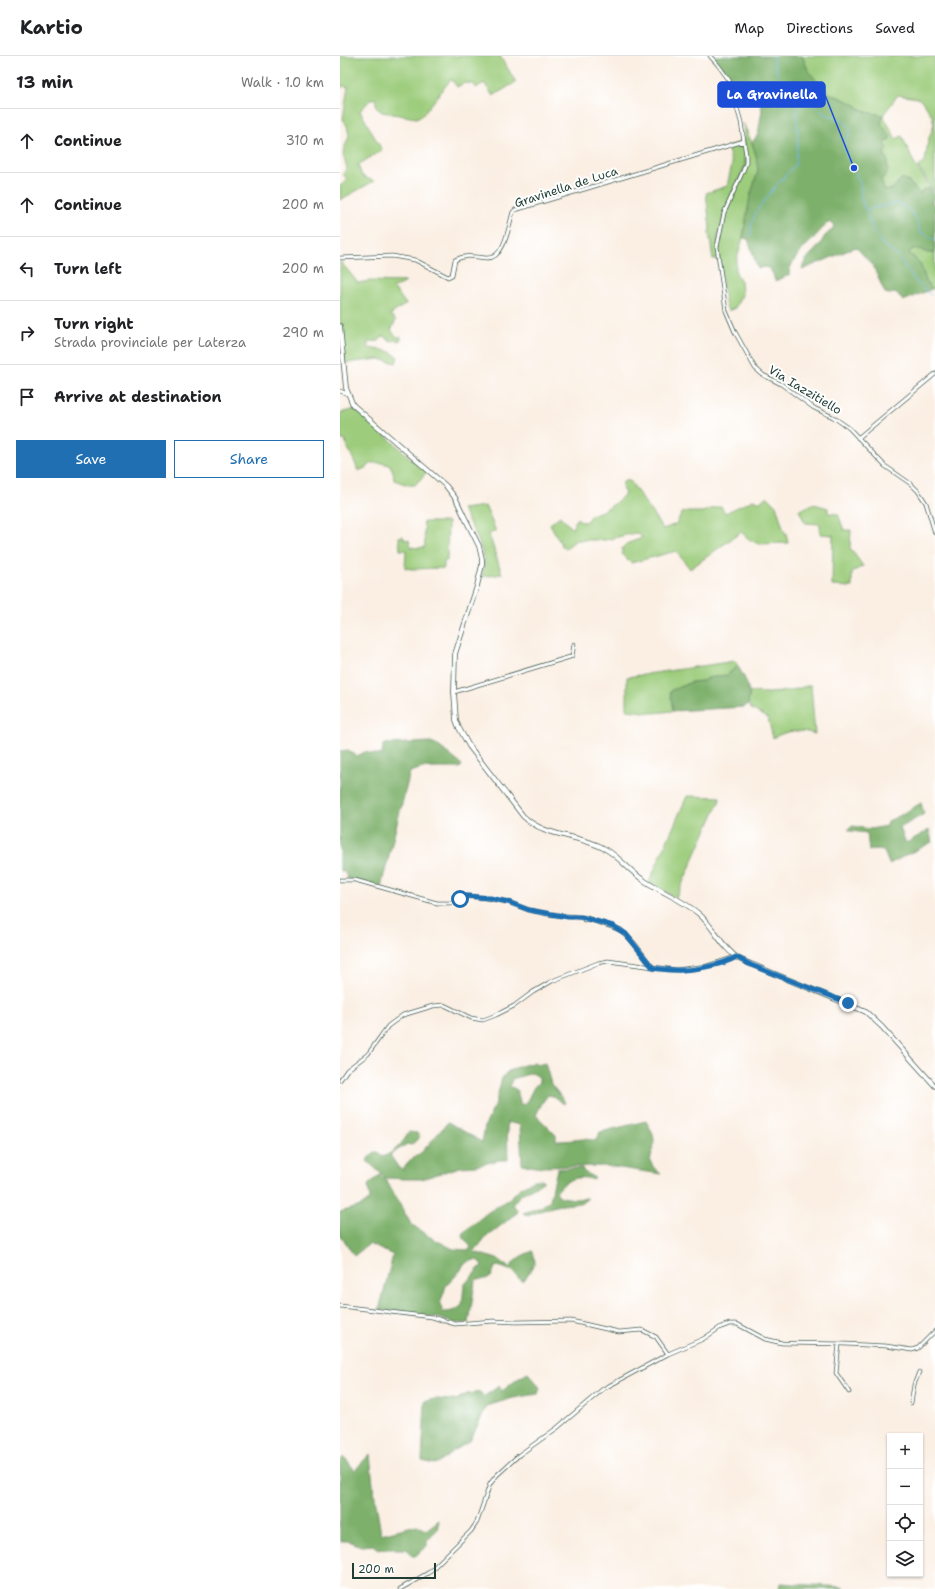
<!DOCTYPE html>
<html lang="en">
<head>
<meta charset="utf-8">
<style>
  :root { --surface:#fff; --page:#f2f2f2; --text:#202124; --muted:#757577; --line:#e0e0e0; --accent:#1f6fb2 }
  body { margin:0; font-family:"Shantell Sans",sans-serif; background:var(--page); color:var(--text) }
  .controls { position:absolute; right:12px; bottom:12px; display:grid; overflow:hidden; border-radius:0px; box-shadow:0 1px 3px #0004 }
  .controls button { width:36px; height:36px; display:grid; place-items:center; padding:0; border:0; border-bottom:1px solid var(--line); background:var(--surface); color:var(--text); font:20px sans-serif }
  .scale { position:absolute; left:12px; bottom:10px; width:84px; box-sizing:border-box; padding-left:4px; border:2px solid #1f3d34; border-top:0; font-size:11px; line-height:14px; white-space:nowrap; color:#1f3d34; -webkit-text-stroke:3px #fff; paint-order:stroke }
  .stop { position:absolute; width:12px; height:12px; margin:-9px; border:3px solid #1f6fb2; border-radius:50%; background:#fff }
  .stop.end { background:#1f6fb2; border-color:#fff; box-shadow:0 1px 4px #0008 }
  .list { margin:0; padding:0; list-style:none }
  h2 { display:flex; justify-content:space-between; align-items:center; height:52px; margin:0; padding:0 16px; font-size:17px }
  h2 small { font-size:13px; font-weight:400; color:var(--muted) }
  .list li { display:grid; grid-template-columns:26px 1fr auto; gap:12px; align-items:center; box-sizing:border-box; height:64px; padding:0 16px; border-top:1px solid var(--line) }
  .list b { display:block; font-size:15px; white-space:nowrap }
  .list p { margin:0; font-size:13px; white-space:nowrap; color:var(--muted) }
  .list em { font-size:13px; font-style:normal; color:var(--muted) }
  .actions { display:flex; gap:8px; padding:12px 16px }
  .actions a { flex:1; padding:9px 0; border:1px solid var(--accent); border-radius:0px; text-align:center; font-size:14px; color:var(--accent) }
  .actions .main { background:var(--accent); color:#fff }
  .icon { flex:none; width:22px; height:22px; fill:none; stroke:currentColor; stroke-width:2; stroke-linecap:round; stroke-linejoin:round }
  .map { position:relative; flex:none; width:595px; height:1533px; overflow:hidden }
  header { display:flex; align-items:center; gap:24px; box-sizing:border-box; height:56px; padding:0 20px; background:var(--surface); border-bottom:1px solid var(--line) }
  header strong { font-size:19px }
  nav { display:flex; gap:22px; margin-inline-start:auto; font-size:14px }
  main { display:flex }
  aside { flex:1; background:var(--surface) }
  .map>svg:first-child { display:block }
  .green { fill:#9ccc7b; stroke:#5e8458 }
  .forest { fill:#7db06b; stroke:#4e7650; fill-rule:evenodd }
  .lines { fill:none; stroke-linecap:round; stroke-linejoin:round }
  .stream { stroke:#6cb6e4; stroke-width:1 }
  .minor-casing { stroke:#40584e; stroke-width:4.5 }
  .secondary-casing { stroke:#40584e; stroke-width:5.5 }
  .minor { stroke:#fff; stroke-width:3 }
  .secondary { stroke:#fff; stroke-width:4 }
  .route { stroke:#1f6fb2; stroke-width:5 }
  .labels { text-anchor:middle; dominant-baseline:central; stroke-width:4; stroke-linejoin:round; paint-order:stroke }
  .street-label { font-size:12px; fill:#1f3d34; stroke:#fff }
  .leader { fill:none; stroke:#1d4ed8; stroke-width:1.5 }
  .callout-dot { fill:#1d4ed8; stroke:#fff; stroke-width:1.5 }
  .callout { fill:#1d4ed8; stroke:#1d4ed8; stroke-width:1.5 }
  .callout-label { font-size:13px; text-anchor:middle; font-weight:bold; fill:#fff }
</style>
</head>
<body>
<header>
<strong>Kartio</strong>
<nav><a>Map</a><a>Directions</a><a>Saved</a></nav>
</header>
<main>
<aside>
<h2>13 min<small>Walk · 1.0 km</small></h2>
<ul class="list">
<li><svg class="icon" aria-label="ahead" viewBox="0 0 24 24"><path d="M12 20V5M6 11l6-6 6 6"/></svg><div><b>Continue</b></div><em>310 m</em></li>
<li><svg class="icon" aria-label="ahead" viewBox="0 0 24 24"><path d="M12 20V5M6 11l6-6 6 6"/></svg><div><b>Continue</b></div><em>200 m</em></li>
<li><svg class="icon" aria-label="left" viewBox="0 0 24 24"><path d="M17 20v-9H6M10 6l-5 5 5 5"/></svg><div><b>Turn left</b></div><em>200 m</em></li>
<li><svg class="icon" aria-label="right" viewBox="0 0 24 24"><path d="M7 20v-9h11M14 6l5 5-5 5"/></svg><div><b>Turn right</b><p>Strada provinciale per Laterza</p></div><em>290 m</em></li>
<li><svg class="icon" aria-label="arrive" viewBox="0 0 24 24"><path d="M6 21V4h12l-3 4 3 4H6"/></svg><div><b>Arrive at destination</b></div></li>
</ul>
<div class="actions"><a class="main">Save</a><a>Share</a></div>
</aside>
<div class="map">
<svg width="595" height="1533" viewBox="0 0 595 1533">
  <rect width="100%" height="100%" fill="#fff"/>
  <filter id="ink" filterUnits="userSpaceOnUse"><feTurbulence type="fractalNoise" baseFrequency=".025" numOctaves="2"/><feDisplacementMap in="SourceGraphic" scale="8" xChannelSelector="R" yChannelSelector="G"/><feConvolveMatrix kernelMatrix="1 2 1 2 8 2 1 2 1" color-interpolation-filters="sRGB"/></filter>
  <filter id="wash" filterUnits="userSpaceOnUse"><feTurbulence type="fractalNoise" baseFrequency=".012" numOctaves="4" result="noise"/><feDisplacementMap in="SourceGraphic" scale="16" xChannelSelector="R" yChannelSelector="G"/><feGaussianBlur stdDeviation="0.9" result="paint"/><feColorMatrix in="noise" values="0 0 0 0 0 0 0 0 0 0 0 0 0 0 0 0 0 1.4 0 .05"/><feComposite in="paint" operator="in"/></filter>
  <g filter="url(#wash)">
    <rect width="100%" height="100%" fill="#fbefe3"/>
    <path class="green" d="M0 0H160L176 26 153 40 144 27 136 32 134 28 124 27 117 31 111 23 83 59 76 62 42 56 37 52 35 42 30 44 20 55 42 94 18 109 22 120 34 125 0 144V130L4 127 7 123 3 118 7 112 3 99 4 93 9 80 7 70 3 63 8 31 2 30 0 34Z
      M462 0H595V135L578 111 585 105 588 85 594 68 592 60 583 46 577 42 558 39 543 59 526 56 512 47 491 38 475 23 468 14Z
      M543 59 556 83 562 80 575 109 591 132 582 134 580 138 567 124 561 123C557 128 551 137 544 134L541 123 546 119 547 112V102L544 98 547 77 541 68Z
      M403 67 412 87 416 99 418 115 410 141 402 185 396 207V217L401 225 402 239 395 252 388 255 385 247 378 193 385 159 405 112V87Z
      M401 86 404 88 405 105 404 111 390 143 378 179V204L373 203 369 177 370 172 366 137 387 130 392 108 387 91Z
      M578 192 586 197H595V232L592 233 586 225 580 207 569 197 572 193Z
      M0 205 18 227 28 225 66 226 61 229 53 231 66 248 50 259 56 264 51 274 57 281H61V284L58 285 55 284 51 285 43 280 39 285 28 286V292L49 295 58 301 56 307 39 303 5 307 0 262Z
      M15 353 87 416 75 429H68L54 424 53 415 50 409 42 407H31L28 411 18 415C15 404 8 395 5 384H0V357Z
      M287 424 291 426 323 473 336 468 341 458 344 456H362L381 450 385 457 413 444 420 446 427 440 436 449 444 475 446 477 448 487 419 488 410 484 401 476 350 513 336 495 291 507 282 498V492L286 488 302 482 299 478 295 477 265 484H236L225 493 222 490 210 468 220 460 232 473 237 462 242 466 247 465C251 456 256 458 264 454 272 450 279 444 285 438L282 432 283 426Z
      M474 448 488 452V457L498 458 504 474H511L510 492 523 510 512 516V531L492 530 493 479 480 478V468L465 467 459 454Z
      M145 450 156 475 149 478 162 518 142 521C149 496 133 475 122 453Z
      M83 466H108L107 503V505H104V512L72 513 65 512 66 494H60L59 481 63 480 64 483 69 484 71 491 78 492 85 491 84 474H85Z
      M395 605 398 610 387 619 367 622 363 625 352 626 330 635 333 655 313 657 287 654V621Z
      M471 629 475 678C460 673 447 674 433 682L428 662 411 653 408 647 410 636 428 637 448 635Z
      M347 740 380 741V744L336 842 309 826Z"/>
    <path class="forest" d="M372 0H462L468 14 475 23 491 38 512 47 526 56 543 59 541 68 550 80V83L545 86 547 92 544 98 548 105 547 110 548 114 546 119 541 123 544 134C553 137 557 126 563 122L573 130 580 138 582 134 591 132C595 138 595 140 592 146L595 150V197C586 198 581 191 572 193L569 197 580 207 586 225 592 233 563 245 557 237 549 238 545 237 533 210 516 191 462 214C463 202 477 195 482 185 483 183 484 181 485 180 489 176 492 175 494 170L491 166 486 168C476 182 448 203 449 219L435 225 433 218 429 212 423 211 418 213 408 183 403 182 410 141 418 115 416 99 412 87 418 78 422 54 421 49 411 27 406 21 397 25 394 29 395 39 386 17Z
      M398 610C406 625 411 631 408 648L405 651 333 655 330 635 352 626 363 625 367 622 387 619Z
      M91 686 96 688 122 709 120 712H92L86 711 70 716 41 831 8 823 4 815H0V695L9 694V695L17 700 27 695 29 697 42 699 43 689 46 688Z
      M581 747 584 758 560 772 566 787 589 774 592 786 549 808C544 795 544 790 529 795L527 777 510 775 508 773 513 770 530 773 547 770 548 765 559 760Z
      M195 1006 197 1009 205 1007 211 1028 225 1046 224 1048 213 1040 208 1039 202 1047 196 1059 216 1079V1085C225 1085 234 1084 243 1083 248 1083 252 1085 257 1083L260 1076 306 1065C317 1083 315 1086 310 1105L314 1112 321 1118 266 1110 194 1111 182 1108 180 1069 167 1066 168 1104H159L136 1110 120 1111 82 1123H66L46 1122 27 1105 29 1101 35 1096H38L42 1101C54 1097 63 1087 69 1076L77 1077 80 1081 71 1089 67 1088 50 1099 58 1111 63 1114 69 1105 82 1096 108 1066 142 1086 145 1070 155 1049 162 1022 167 1016 177 1011ZM192 1017 199 1021V1026L194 1031 186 1047 181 1049 177 1034 170 1030 172 1023Z
      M242 1112 244 1116 255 1122 253 1124C239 1118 224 1124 216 1136L221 1141 235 1143 248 1142C242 1149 230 1148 223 1149 211 1150 199 1156 188 1160L183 1157 201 1151 210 1144 217 1113Z
      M40 1119 46 1124 71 1168 88 1180 113 1193 129 1194 131 1191 123 1181 124 1176 147 1157 170 1142 180 1132 194 1124H203V1126L180 1139 173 1148 178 1156 145 1182 134 1196 157 1203 170 1212C176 1202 182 1199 193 1195L195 1206 185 1223 181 1225 173 1215 157 1210 155 1211 151 1221 145 1223H137L135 1225 129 1267H112L100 1262 39 1254 53 1199 29 1188 14 1200 6 1187 0 1180V1156L21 1150 30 1143 28 1129ZM137 1204 142 1209 124 1229 122 1249C117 1254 111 1256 103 1256L100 1248 106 1230 121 1214 123 1209 129 1205Z
      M188 1317 196 1326 200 1332 198 1338 173 1342 147 1350 130 1385 112 1396 102 1405 94 1408 82 1405 85 1345 95 1343 116 1344 127 1338 140 1336 143 1341 159 1330 162 1335 179 1322Z
      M30 1398 33 1429 41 1478 77 1469 86 1474 99 1464 97 1474 87 1484V1490L75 1500H72L68 1494 65 1493H38L33 1489 21 1490 9 1485H0V1404L3 1401 15 1414Z
      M440 1527 504 1531V1533H439Z"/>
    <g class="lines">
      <path class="stream" d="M432 0 439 23 473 47 483 57 504 65 511 74 505 86 504 91 507 102 511 107 521 130V143L534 176 542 188 557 199 577 227 591 239
        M527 153 558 147C573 155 576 160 580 176L595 184
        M410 180 412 167 416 156 433 133 456 108 458 81 456 51 457 45 460 38"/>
    </g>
  </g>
  <g filter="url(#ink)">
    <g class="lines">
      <g class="minor-casing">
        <path id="minor" d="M370 0 378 9 389 24 401 66 406 99V107L403 115 384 157 377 191 386 255 395 276 415 312 423 319 441 328 474 352 493 361 509 372 545 410 571 428 578 435 586 447 595 477
          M0 202 52 200 75 204 108 221 112 219 115 204C125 198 135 201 146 202 165 204 169 168 173 156L175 154 404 85
          M0 335 8 338
          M518 382 595 318
          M114 636 230 601 232 600 234 588
          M0 824H15L97 847H110L127 840 145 842 168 846 189 854 208 858 247 862
          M244 864 249 863 281 874 295 888 313 912
          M0 1024 7 1014 28 998 48 970 63 959 93 950 104 949 131 962 143 964 156 959 174 950 193 936 212 925 258 907 268 905 336 914 367 910 396 901
          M0 1250 92 1261 115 1268 153 1265 176 1266 231 1265 279 1276 302 1274 316 1281 328 1298 363 1283 381 1271 390 1268H397L425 1283 442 1287 505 1288 546 1290 572 1294 578 1292 595 1275
          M499 1288 496 1317 509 1336
          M571 1347 574 1329 579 1316
          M60 1533 88 1517 131 1475 137 1466 150 1428 157 1419 179 1399 217 1372 263 1333 328 1298"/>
      </g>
      <g class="secondary-casing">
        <path id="secondary" d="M0 270 6 332 13 349 106 430 116 443 124 460 139 490 142 503V509L137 530 115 598 114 636 116 664 119 672 129 690 183 760C205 782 241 778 267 794 280 802 289 814 302 823 320 836 342 843 359 858 374 871 382 892 399 903L526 956 542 971 595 1030"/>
      </g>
      <use href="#minor" class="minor"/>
      <use href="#secondary" class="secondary"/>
    </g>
  </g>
  <g class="lines" filter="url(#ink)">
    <path class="route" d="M120 843 127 840 150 842 168 846 189 854 228 861H241L273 870 286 878 313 912C320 913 327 914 335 914 350 915 383 909 396 901L411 909 508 947"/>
  </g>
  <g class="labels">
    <g class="street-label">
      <text transform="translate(226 131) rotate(-18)">Gravinella de Luca</text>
      <text transform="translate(465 334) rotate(31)">Via Iazzitiello</text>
    </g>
  </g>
  <path class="leader" d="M514 112L485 39"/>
  <circle class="callout-dot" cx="514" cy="112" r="4"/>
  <rect class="callout" x="378" y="26" width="107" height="25" rx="4"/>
  <g class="callout-label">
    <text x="432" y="43">La Gravinella</text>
  </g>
</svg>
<div class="controls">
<button>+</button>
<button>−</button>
<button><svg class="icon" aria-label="locate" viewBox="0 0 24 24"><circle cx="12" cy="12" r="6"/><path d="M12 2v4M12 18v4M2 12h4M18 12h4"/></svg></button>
<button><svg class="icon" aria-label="layers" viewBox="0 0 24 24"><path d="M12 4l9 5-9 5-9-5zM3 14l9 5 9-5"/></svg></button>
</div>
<div class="scale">200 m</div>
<div class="stop" style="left:120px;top:843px"></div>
<div class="stop end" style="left:508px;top:947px"></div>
</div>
</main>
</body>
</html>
